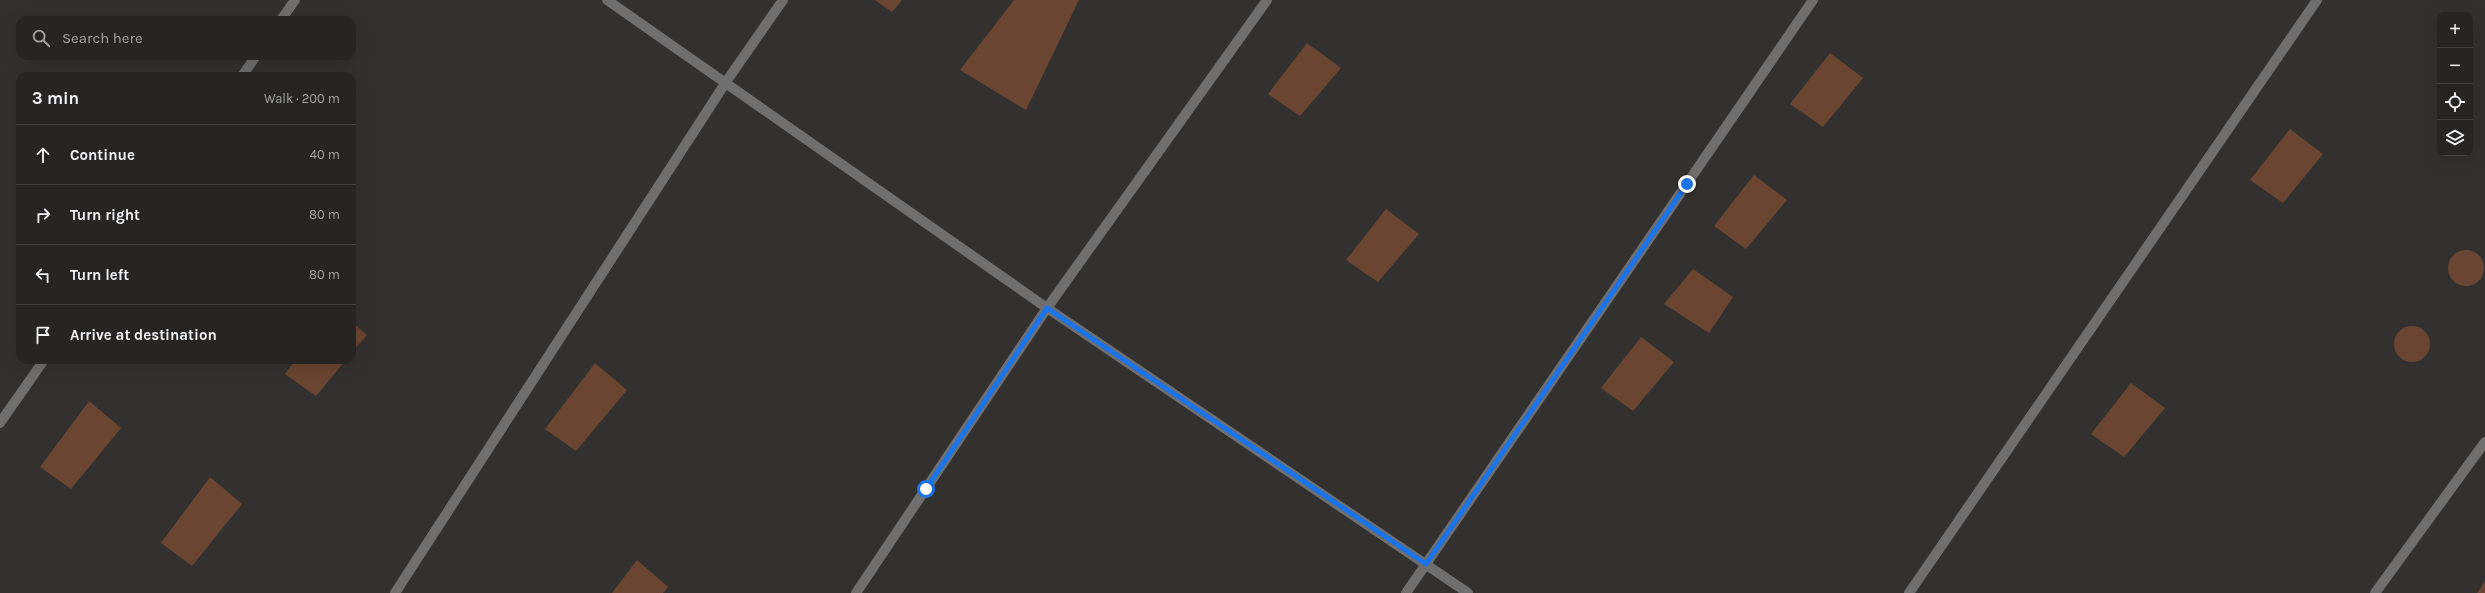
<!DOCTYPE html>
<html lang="en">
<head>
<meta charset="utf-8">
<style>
  :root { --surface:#262523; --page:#2e2d2b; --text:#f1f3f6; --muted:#a4a5a6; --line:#424241 }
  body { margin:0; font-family:Karla,sans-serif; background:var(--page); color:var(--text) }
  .controls { position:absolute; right:12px; top:12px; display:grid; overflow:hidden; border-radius:8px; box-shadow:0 4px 16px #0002 }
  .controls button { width:36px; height:36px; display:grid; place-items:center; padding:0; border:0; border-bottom:1px solid var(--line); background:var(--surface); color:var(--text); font:20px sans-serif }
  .stop { position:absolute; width:12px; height:12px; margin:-9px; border:3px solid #1a73e8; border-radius:50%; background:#fff }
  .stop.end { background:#1a73e8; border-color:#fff; box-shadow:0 1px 4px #0008 }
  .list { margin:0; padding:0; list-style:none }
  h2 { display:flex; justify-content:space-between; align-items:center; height:52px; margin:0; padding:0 16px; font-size:17px }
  h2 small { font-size:13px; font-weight:400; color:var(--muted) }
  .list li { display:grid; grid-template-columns:26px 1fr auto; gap:12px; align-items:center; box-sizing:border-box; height:60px; padding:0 16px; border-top:1px solid var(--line) }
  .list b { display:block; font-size:15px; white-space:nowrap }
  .list em { font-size:13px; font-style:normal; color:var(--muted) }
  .icon { flex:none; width:22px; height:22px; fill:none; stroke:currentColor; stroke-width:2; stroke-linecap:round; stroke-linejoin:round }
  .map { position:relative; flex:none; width:2485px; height:593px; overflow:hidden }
  .search { position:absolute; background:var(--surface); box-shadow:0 4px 16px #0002; left:16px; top:16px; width:340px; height:44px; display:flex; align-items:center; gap:10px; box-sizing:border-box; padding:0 14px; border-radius:12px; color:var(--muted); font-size:15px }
  .panel { position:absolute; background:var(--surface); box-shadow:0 4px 16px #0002; left:16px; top:72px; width:340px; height:292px; border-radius:12px }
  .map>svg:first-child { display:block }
  .building { fill:#6a4531 }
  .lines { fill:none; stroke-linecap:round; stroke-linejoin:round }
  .minor { stroke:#706f6f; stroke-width:10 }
  .route { stroke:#1a73e8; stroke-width:5 }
</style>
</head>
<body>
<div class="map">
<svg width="2485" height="593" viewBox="0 0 2485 593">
  <rect width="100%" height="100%" fill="#33312f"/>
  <path class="building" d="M875 0H902L892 12Z
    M1014 0H1079L1026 110 960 70Z
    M1307 43 1341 68 1300 116 1268 94Z
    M1830 53 1863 78 1823 127 1790 104Z
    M2290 129 2323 154 2283 203 2250 180Z
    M1754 175 1787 200 1746 249 1714 226Z
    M1386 209 1419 234 1378 282 1346 260Z
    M2448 268a18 18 0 1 1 36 0a18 18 0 1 1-36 0Z
    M1693 269 1733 297 1709 333 1664 304Z
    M352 322 367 335 352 352Z
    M2394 344a18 18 0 1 1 36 0a18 18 0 1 1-36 0Z
    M1641 337 1674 362 1633 411 1601 388Z
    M295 360H346L316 396 285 374Z
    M595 363 627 390 576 451 545 429Z
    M2131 383 2165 408 2124 457 2091 434Z
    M89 401 121 428 71 489 40 467Z
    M210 477 242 504 192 566 161 543Z
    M637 560 668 587 663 593H612Z
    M2485 581V593H2477Z"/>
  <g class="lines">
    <path class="minor" d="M607 0 1047 308 1468 593
      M281 20 295 0
      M242 76 256 56
      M0 423 44 360
      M395 593 726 82 783 0
      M856 593 1047 308 1267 0
      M1406 593 1813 0
      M1909 593 2317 0
      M2375 593 2485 442"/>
  </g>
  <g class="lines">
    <path class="route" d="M926 489 1047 308 1426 564 1687 184"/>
  </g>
</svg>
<div class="controls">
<button>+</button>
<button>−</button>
<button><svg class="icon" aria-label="locate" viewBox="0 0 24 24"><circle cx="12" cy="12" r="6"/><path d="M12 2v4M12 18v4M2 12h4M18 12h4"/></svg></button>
<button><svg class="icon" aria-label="layers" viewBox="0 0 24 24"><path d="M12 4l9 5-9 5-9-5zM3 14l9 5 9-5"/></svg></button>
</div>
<div class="stop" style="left:926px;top:489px"></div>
<div class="stop end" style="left:1687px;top:184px"></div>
<div class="search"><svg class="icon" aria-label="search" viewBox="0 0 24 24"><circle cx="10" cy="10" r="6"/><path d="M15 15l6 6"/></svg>Search here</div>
<section class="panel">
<h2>3 min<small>Walk · 200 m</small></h2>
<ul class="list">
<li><svg class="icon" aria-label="ahead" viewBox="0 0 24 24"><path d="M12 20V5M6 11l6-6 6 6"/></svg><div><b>Continue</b></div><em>40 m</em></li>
<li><svg class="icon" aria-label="right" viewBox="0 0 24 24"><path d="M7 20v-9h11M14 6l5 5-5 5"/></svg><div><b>Turn right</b></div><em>80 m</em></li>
<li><svg class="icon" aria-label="left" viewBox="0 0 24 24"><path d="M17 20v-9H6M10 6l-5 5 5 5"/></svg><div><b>Turn left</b></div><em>80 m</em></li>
<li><svg class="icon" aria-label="arrive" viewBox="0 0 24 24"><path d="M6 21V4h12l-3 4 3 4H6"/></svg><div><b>Arrive at destination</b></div></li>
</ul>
</section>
</div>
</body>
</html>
